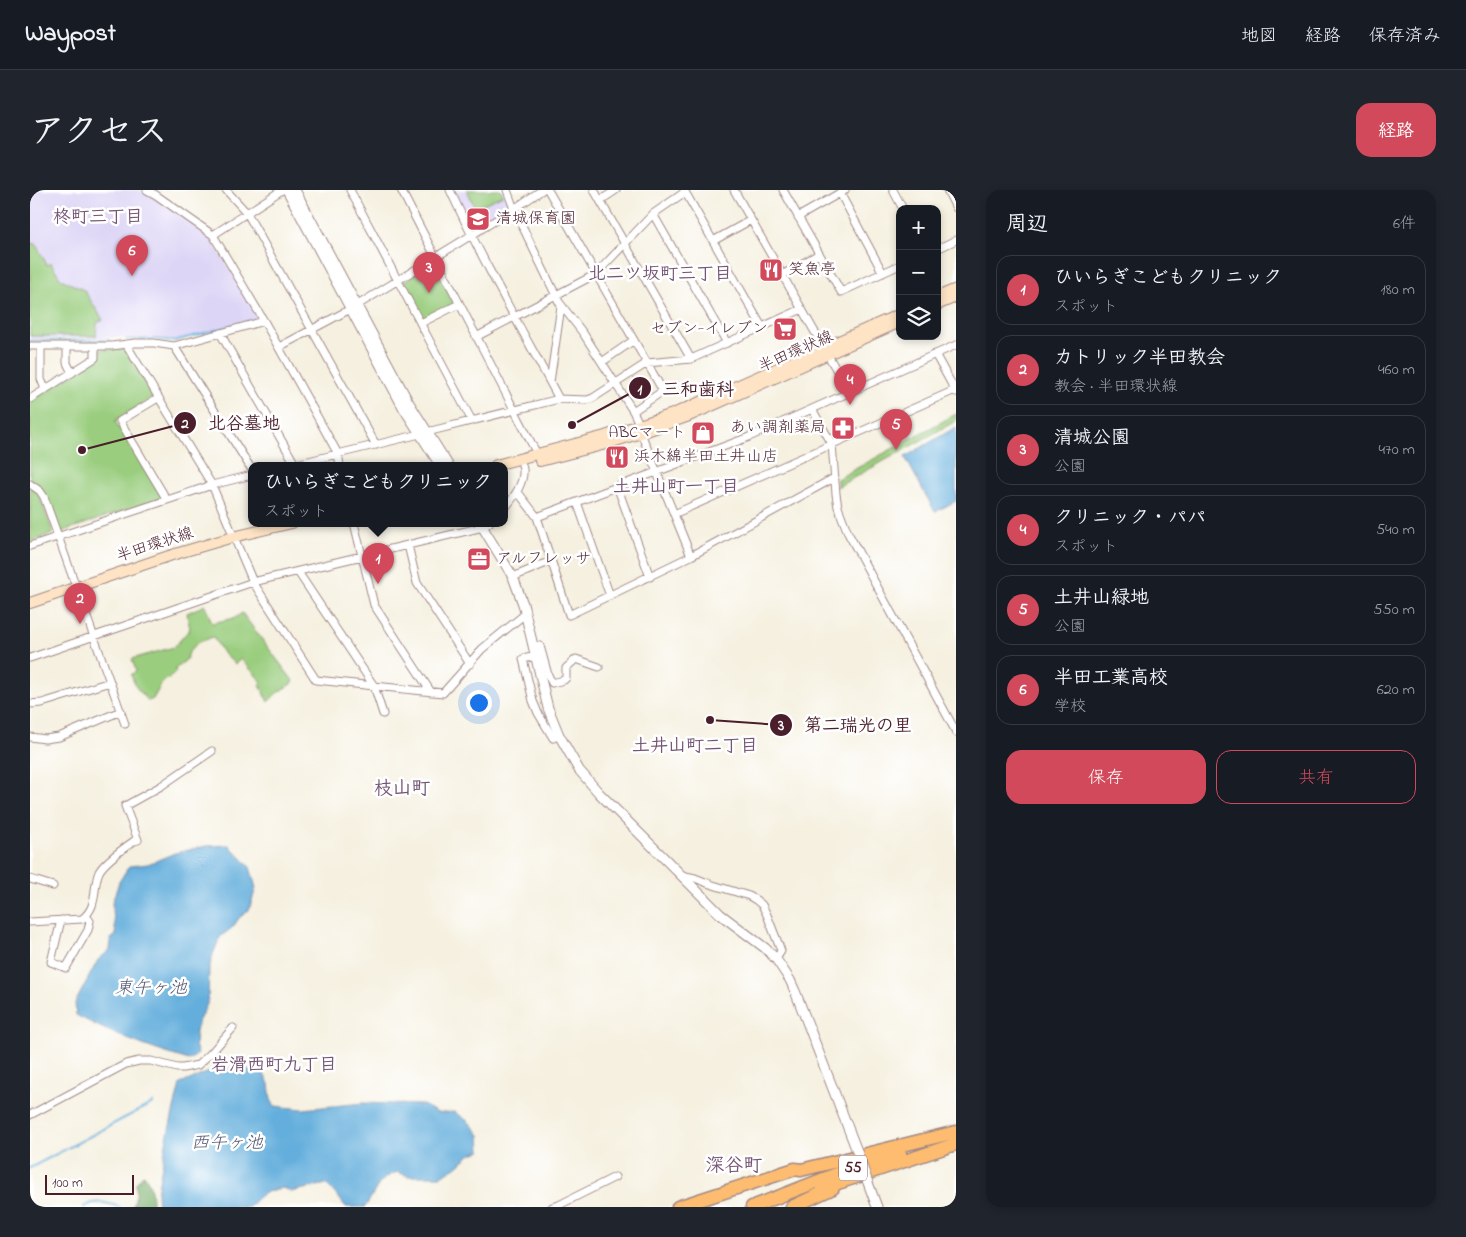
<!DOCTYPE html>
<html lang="ja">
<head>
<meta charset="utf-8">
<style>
  :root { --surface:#171b24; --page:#20242c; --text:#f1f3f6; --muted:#9ea1a6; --line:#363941; --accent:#d1495b }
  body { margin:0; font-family:"Indie Flower","Klee One",sans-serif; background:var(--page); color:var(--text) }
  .controls { position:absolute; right:15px; top:15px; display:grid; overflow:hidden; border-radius:10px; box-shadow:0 2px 8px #0003 }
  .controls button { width:45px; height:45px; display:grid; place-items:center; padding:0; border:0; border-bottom:1px solid var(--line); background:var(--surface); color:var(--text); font:25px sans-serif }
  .scale { position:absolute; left:15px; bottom:12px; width:89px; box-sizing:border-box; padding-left:5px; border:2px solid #4a1f2b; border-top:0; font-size:14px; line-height:18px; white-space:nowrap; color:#4a1f2b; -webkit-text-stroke:4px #fff; paint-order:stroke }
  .you { position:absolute; left:448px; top:512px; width:18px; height:18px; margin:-12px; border:4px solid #fff; border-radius:50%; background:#1a73e8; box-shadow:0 0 0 8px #1a73e833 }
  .badge { display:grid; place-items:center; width:32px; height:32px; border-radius:50%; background:var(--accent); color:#fff; font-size:16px; font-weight:700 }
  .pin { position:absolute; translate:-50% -41px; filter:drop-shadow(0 1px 2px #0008) }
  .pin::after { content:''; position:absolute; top:26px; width:18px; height:15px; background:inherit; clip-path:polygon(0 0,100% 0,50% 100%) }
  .popup { position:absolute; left:218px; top:272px; width:260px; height:65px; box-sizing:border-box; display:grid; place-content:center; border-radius:10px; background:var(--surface); filter:drop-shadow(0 1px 4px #0005); font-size:16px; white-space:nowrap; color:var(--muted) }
  .popup b { font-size:19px; color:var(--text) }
  .popup::after { content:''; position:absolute; left:50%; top:100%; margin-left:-10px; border:10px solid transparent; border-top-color:var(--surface) }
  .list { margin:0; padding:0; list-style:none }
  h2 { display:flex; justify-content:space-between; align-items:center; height:65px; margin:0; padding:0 20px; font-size:21px }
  h2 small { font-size:16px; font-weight:400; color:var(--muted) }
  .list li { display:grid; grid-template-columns:32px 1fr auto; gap:15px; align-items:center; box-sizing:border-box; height:70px; margin:0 10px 10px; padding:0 10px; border:1px solid var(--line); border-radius:15px }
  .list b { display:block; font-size:19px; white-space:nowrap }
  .list p { margin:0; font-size:16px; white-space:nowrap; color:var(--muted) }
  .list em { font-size:16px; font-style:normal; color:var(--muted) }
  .actions { display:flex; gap:10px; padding:15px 20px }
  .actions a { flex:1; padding:11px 0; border:1px solid var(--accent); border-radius:15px; text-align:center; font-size:18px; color:var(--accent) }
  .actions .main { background:var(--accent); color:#fff }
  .icon { flex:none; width:28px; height:28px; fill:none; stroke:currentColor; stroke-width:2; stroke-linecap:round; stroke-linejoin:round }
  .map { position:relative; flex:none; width:926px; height:1017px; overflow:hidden; border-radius:15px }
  header { display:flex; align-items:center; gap:30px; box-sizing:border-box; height:70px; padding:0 25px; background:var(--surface); border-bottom:1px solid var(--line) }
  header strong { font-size:24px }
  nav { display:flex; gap:28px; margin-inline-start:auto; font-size:18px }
  .intro { display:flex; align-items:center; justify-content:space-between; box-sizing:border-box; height:120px; padding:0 30px }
  h1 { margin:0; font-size:35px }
  .button { padding:12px 22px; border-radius:15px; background:var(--accent); color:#fff; font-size:18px; font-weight:700 }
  main { display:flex; gap:30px; padding:0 30px }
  aside { flex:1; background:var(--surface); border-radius:15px; box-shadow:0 2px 8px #0003 }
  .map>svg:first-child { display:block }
  .built { fill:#ddd5f6 }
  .green { fill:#9acd7e; stroke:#727654 }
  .forest { fill:#7bb06d; stroke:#62684c }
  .water { fill:#64aedc; stroke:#576684 }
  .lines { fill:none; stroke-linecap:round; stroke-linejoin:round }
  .stream { stroke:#64aedc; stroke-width:2 }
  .minor-casing { stroke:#a08885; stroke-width:9 }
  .tertiary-casing { stroke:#a08885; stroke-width:11 }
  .secondary-casing { stroke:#a08885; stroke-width:12 }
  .motorway-casing { stroke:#a08885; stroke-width:15 }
  .minor { stroke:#fff; stroke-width:7 }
  .tertiary { stroke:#fff; stroke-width:9 }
  .secondary { stroke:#fee4c5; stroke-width:10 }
  .motorway { stroke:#fdbc6f; stroke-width:12 }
  .tertiary-bridge-casing { stroke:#a08885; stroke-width:11; stroke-linecap:butt }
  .tertiary-bridge { stroke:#fff; stroke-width:9 }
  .labels { text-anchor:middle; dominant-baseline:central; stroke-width:5; stroke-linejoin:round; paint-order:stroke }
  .shield { fill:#fff; stroke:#80626b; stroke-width:1 }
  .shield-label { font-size:15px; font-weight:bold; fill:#4a1f2b }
  .poi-label { font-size:16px; fill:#4a1f2b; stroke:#fff; text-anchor:start }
  .street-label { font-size:16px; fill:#4a1f2b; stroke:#fff }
  .neighbourhood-label { font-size:18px; font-weight:bold; fill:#755574; stroke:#fff }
  .water-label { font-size:18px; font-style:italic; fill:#545872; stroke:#fff }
  .quarter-label { font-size:19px; font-weight:bold; fill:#755574; stroke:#fff }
  .leader { fill:none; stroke:#4a1f2b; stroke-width:2 }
  .callout-dot { fill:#4a1f2b; stroke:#fff; stroke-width:2 }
  .mark-label { font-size:15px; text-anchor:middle; font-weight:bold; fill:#fff }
  .callout-label { font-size:18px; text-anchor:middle; font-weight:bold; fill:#4a1f2b; stroke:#fff; stroke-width:5; stroke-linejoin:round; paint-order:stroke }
</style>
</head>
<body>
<header>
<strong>Waypost</strong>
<nav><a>地図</a><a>経路</a><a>保存済み</a></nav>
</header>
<div class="intro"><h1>アクセス</h1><a class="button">経路</a></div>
<main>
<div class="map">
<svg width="926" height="1017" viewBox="0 0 926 1017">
  <rect width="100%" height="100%" fill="#fff"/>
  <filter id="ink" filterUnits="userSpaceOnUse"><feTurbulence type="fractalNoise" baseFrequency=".02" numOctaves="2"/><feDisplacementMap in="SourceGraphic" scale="10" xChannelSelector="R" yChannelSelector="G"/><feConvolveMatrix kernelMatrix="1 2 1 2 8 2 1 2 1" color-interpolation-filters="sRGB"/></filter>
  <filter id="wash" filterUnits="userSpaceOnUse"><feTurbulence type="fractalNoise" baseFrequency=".0096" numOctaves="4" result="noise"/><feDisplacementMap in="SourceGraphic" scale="20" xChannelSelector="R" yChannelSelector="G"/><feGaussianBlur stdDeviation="1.12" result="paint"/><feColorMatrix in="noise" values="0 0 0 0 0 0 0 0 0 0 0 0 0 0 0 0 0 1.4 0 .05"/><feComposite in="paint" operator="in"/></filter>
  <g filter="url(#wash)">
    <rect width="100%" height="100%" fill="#f5f0df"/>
    <path class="built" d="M0 0H109L126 8 181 48 228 125 226 128 146 150 126 148 106 147 0 149Z
      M430 0H473L478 14V18L443 40 441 39 424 3Z"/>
    <path class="green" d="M437 0H471L473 5 445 18Z
      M0 53 6 54 17 75 21 73 31 89 54 100 73 130 67 133 66 146H0Z
      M403 73 405 74 425 112 424 114 394 129H392L373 94 374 92Z
      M93 159 95 160 123 205 122 208 85 231 131 305 130 308 31 342 29 340 11 298 0 290V212L67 169V162L69 160Z
      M926 224V231L807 297V289Z
      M0 297 9 305 23 342 22 344 0 352Z
      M175 415 182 433 205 428 212 423 264 492 247 503 238 512 230 495 232 492 211 469 205 474 193 463 183 447 167 453 159 462 157 469 145 479 146 482 132 493 123 509 118 511 106 497 101 485 106 481 102 469 144 457 160 439 157 423Z"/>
    <path class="forest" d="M114 984C122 997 122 1003 122 1017H103L106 1005V993Z"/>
    <path class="water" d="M926 237V311L905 322 875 267Z
      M199 655 220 677 226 698 219 720 209 728 203 737 190 747 183 764 179 779 178 812 168 832 166 841 165 855 168 864 159 870C120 859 82 844 46 825L45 813 68 770 80 760 81 748 86 746 82 713 89 692 99 676 118 674 145 663 176 656Z
      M186 879 220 880 234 884 239 894 241 910 245 916 273 919 333 913 393 915 408 923 425 922 439 932 450 945 451 961 441 964 426 977 411 986H378L367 982C345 991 348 999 335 1017H316C309 1009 304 1001 296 994L261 1002 254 998C236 1001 231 1003 219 1017H128L127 1003 137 948 150 894Z"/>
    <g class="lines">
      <path class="stream" d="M96 149H126L144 151 224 130
        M0 151 79 150
        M0 978 121 914 123 912
        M54 1017C65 1009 78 1013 90 1017"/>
    </g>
  </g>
  <g filter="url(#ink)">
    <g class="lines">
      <g class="minor-casing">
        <path id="minor" d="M117 0 126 5 183 45 234 131 308 264 310 275
          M196 0 217 23 346 255
          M320 0 442 231
          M371 0 507 264
          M420 0C453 72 492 140 529 209
          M477 0 484 19 529 112 553 143 603 221 610 236
          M518 0 633 201 603 221
          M564 0 661 169
          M654 0 732 137
          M704 0 819 202
          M753 0 811 102 870 75
          M863 0 873 19
          M917 0 926 18
          M810 3 853 83
          M571 10 586 0
          M623 24 697 153
          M768 27 815 0
          M183 45 252 0
          M683 51 721 30
          M907 59 926 50
          M752 85 789 64
          M391 133 429 114
          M190 143 265 274
          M446 147 566 84 623 24 655 2
          M96 154 182 295 223 392 286 490 413 503 452 459 495 424
          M0 156H82L105 153H124L144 156 234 131
          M11 156V189L15 199
          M37 156V173L42 183
          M144 156 222 280
          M249 157 326 116 484 19 512 0
          M905 164 926 202
          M572 172 604 150
          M520 192 531 116
          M128 208 90 231 137 310
          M0 209 65 168V156
          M782 219 802 254 806 304 808 317 818 343 926 542
          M397 242 529 209 557 210 563 208 617 173 661 169 772 119
          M611 243 661 366
          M262 275 390 244
          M0 294 10 301 14 307 95 534
          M587 296 620 387
          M487 301 507 327 539 425 661 366 804 288
          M547 312 580 406
          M474 319C484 308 497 289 492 275
          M644 324 925 200
          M507 327 719 247 926 155
          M324 333 344 415 401 502
          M378 355 387 393 440 474
          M0 356 182 295 222 285
          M268 382 344 496 353 524
          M483 387 521 371
          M503 455 510 456 518 485 522 493 534 490 536 488V478L546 469 569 477
          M506 466 493 469 503 511 508 523 523 548 529 545
          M0 468 223 392 453 337 459 333
          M0 514 12 513 80 492
          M0 547 15 549 29 547 91 521
          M651 685 665 688 680 694 719 706 726 710 732 715 737 725 750 758 751 761 746 769
          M0 689 23 696
          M31 730 21 772 36 778 58 740 60 731 56 726
          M0 732 52 729C69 716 62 698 69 682 74 672 94 658 104 651L108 650 95 616 131 596 182 561
          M0 925 96 874 109 871H121L147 878H153L168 875 181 863 203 838
          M522 1017 529 1015 585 987"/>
      </g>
      <g class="tertiary-casing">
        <path id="tertiary" d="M257 0 373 217 410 275
          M265 0 379 213 418 275
          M450 333 483 387 493 414 518 518 529 545 549 580 569 603 690 724 735 758 746 769 760 790 765 801 827 961
          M837 990 847 1017"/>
      </g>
      <g class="secondary-casing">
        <path id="secondary" d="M907 107 926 99
          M907 115 926 107
          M510 271 576 254 611 243 659 226 870 132
          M466 275 575 246 643 224 870 124
          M0 413 142 365 203 347 262 333"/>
      </g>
      <g class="motorway-casing">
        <path id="motorway" d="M793 998 926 954
          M648 1017 765 979 771 980 926 942
          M722 1017 809 983 870 963
          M762 1017 803 998"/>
      </g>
      <use href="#minor" class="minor"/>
      <use href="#tertiary" class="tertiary"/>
      <use href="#secondary" class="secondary"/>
      <use href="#motorway" class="motorway"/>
      <g class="tertiary-bridge-casing">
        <path id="tertiary-bridge" d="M827 961 837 990"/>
      </g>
      <use href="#tertiary-bridge" class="tertiary-bridge"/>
    </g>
  </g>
  <defs>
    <g id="school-square" transform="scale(1.25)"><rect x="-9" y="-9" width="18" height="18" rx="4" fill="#d1495b" stroke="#fff"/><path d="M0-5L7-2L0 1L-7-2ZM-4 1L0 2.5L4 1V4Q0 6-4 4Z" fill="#fff"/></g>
    <g id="restaurant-square" transform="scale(1.25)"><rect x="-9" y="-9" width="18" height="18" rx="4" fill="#d1495b" stroke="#fff"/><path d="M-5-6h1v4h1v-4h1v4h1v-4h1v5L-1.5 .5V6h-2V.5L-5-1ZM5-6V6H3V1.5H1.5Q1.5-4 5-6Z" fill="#fff"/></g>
    <g id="supermarket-square" transform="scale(1.25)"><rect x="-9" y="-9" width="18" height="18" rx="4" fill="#d1495b" stroke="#fff"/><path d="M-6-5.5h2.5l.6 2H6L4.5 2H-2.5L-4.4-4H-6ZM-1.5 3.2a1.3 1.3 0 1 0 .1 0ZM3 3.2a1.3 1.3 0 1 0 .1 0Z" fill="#fff"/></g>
    <g id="pharmacy-square" transform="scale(1.25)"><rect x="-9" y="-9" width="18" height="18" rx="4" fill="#d1495b" stroke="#fff"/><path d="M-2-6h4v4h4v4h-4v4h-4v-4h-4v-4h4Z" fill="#fff"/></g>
    <g id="shop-square" transform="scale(1.25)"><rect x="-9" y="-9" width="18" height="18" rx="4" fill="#d1495b" stroke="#fff"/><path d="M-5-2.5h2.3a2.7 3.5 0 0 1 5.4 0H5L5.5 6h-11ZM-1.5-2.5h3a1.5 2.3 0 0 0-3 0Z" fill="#fff"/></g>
    <g id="office-square" transform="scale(1.25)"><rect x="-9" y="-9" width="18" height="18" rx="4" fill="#d1495b" stroke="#fff"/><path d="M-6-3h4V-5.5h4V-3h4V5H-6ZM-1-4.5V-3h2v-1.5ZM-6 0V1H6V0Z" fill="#fff"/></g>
  </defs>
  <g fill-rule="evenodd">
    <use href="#school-square" x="448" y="29"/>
    <use href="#restaurant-square" x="741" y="80"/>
    <use href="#supermarket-square" x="755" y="139"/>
    <use href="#pharmacy-square" x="813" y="238"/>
    <use href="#shop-square" x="673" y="243"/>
    <use href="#restaurant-square" x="587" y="267"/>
    <use href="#office-square" x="449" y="369"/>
  </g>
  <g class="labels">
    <rect class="shield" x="809" y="965.5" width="28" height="25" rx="4"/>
    <g class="shield-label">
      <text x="823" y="978">55</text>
    </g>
    <g class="poi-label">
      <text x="466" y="29">清城保育園</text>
      <text x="758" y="80">笑魚亭</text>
      <text x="738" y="139" text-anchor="end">セブン-イレブン</text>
      <text x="796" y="238" text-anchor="end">あい調剤薬局</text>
      <text x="656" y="243" text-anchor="end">ABCマート</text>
      <text x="604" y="267">浜木綿半田土井山店</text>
      <text x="466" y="369">アルフレッサ</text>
    </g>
    <g class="street-label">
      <text transform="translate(766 162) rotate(-24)">半田環状線</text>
      <text transform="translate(125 355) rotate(-18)">半田環状線</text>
    </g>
    <g class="neighbourhood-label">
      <text x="68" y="28">柊町三丁目</text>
      <text x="630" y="85">北二ツ坂町三丁目</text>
      <text x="646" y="298">土井山町一丁目</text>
      <text x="665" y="557">土井山町二丁目</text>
      <text x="244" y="876">岩滑西町九丁目</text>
    </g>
    <g class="water-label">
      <text x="121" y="799">東午ヶ池</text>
      <text x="197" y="954">西午ヶ池</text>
    </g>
    <g class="quarter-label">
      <text x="372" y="599">枝山町</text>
      <text x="704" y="976">深谷町</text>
    </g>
  </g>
  <path class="leader" d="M542 235L610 198M52 260L155 233M680 530L751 535"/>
  <g class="callout-dot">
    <circle cx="542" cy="235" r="5"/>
    <circle cx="52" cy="260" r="5"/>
    <circle cx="680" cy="530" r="5"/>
    <circle cx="610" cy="198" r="12"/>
    <circle cx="155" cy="233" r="12"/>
    <circle cx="751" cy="535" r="12"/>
  </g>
  <g class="mark-label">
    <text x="610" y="204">1</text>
    <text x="155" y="238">2</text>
    <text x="751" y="540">3</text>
  </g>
  <g class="callout-label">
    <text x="668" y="205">三和歯科</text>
    <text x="214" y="239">北谷墓地</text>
    <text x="828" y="541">第二瑞光の里</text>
  </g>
</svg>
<div class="controls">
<button>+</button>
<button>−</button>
<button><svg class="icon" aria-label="layers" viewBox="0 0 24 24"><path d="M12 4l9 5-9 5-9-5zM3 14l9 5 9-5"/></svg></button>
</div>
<div class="scale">100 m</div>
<div class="you"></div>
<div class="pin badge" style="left:348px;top:394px">1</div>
<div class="popup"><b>ひいらぎこどもクリニック</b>スポット</div>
<div class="pin badge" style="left:50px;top:434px">2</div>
<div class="pin badge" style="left:399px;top:103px">3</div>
<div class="pin badge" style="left:820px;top:215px">4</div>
<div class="pin badge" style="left:866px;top:260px">5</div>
<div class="pin badge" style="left:102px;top:86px">6</div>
</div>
<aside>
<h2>周辺<small>6件</small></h2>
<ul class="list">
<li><span class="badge">1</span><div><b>ひいらぎこどもクリニック</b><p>スポット</p></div><em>180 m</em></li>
<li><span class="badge">2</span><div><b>カトリック半田教会</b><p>教会 · 半田環状線</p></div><em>460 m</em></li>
<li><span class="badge">3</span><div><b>清城公園</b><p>公園</p></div><em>470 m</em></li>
<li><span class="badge">4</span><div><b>クリニック・パパ</b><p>スポット</p></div><em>540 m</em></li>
<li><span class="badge">5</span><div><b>土井山緑地</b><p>公園</p></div><em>550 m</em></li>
<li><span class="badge">6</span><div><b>半田工業高校</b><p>学校</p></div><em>620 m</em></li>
</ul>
<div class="actions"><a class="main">保存</a><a>共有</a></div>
</aside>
</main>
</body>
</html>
